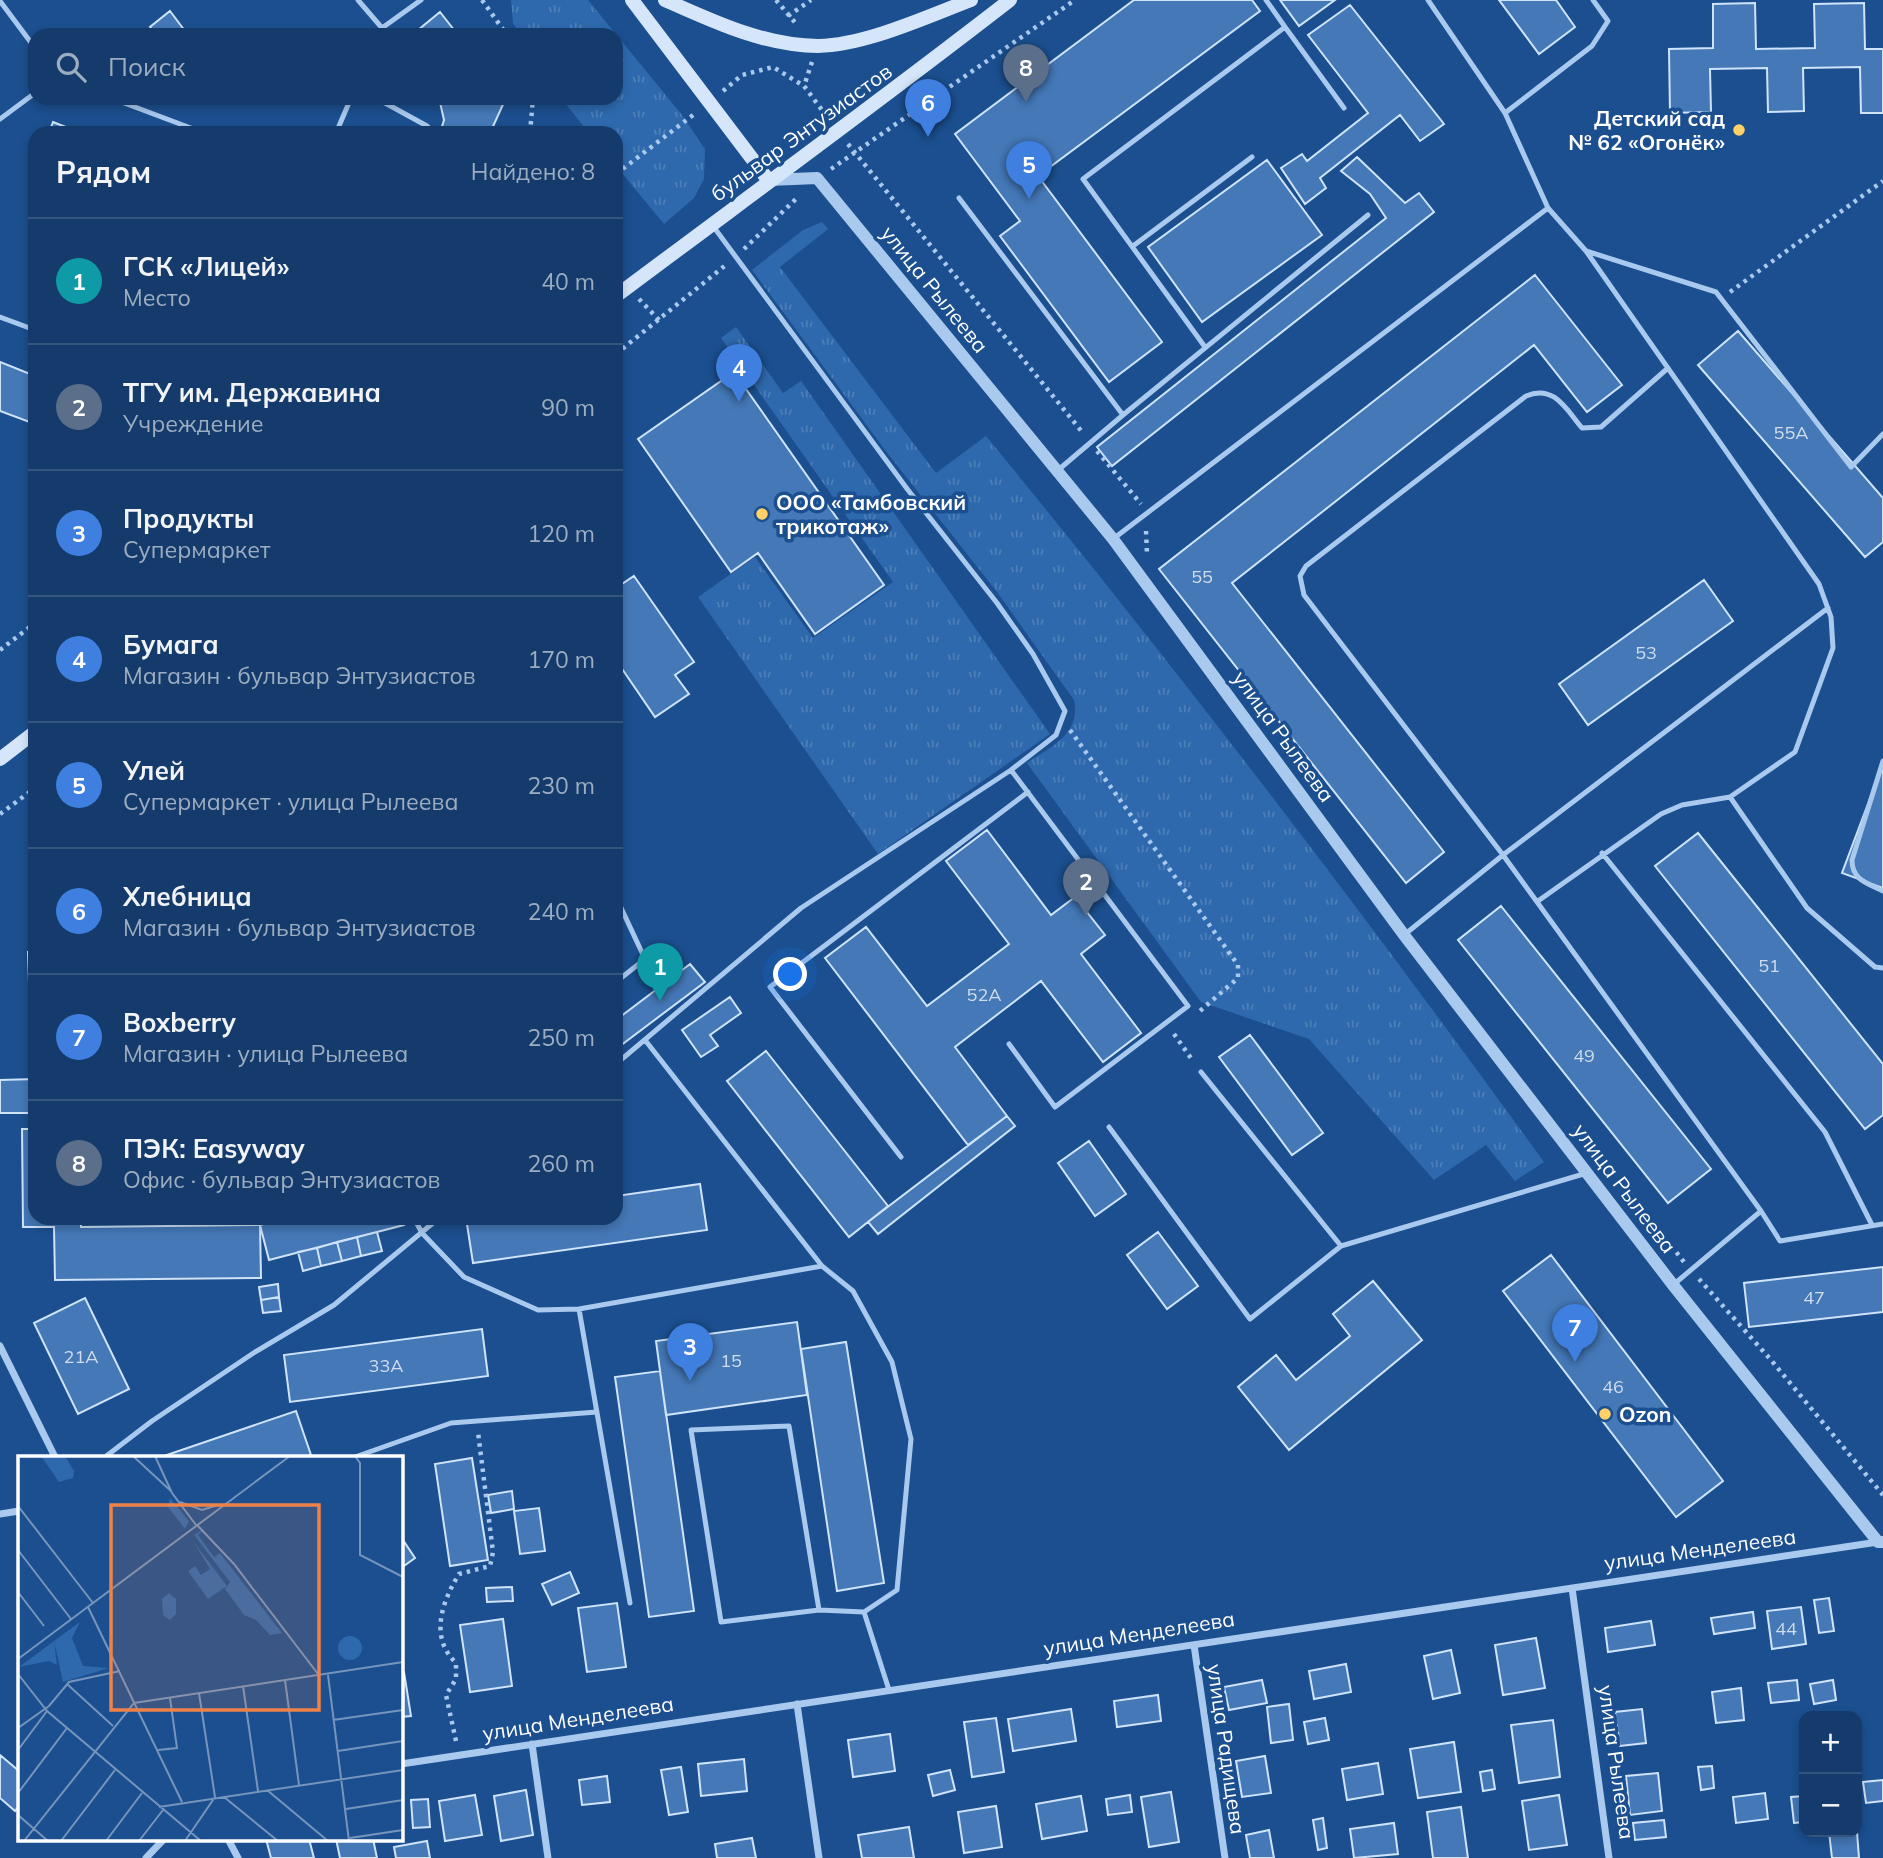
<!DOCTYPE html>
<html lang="ru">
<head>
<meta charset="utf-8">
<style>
  :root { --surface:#143b6b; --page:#214673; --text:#f1f3f6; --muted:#9dadc1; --line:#33557e; --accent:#ffd166 }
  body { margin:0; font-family:Mulish,sans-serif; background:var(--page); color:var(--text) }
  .controls { position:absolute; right:21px; bottom:21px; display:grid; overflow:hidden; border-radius:14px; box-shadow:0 4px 10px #0003 }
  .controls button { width:63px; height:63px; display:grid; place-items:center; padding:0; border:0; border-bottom:2px solid var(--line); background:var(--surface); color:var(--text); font:35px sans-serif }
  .you { position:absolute; left:791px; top:975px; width:24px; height:24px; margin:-18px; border:5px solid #fff; border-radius:50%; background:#1a73e8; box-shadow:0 0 0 10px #1a73e833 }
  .badge { display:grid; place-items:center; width:46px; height:46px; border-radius:50%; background:var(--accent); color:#fff; font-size:23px; font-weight:700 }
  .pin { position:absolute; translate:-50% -58px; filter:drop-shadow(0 2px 4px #0008) }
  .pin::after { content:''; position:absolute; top:37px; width:24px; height:21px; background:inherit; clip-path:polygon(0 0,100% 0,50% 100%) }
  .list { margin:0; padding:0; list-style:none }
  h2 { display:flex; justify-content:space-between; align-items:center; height:91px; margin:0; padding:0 28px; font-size:30px }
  h2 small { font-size:23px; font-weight:400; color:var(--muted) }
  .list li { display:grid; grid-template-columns:46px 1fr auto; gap:21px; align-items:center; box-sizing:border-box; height:126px; padding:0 28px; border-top:2px solid var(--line) }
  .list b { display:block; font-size:26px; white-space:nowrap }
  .list p { margin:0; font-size:23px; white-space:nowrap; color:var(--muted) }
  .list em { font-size:23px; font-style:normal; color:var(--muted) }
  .icon { flex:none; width:38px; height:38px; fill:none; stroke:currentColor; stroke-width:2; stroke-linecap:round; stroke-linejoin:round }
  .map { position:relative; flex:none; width:1883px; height:1858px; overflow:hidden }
  .search { position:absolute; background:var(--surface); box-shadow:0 4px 10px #0003; left:28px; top:28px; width:595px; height:77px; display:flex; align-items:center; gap:18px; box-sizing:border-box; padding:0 24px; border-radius:21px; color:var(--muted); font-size:26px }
  .panel { position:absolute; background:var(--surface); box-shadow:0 4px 10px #0003; left:28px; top:126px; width:595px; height:1099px; border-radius:21px }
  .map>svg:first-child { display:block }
  .grass { fill:url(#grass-tufts) }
  .building { fill:#4478b7; stroke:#cfe3fa; stroke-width:2 }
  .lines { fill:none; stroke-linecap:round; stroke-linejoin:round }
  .path { stroke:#a9c9ee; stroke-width:4.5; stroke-dasharray:3.5 5; stroke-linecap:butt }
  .service { stroke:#a9c9ee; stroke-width:5 }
  .minor { stroke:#a9c9ee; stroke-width:7 }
  .tertiary { stroke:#a9c9ee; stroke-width:12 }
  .secondary { stroke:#d6e6fa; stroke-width:14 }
  .poi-dot { fill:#ffd166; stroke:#1b4f8f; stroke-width:2.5 }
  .labels { text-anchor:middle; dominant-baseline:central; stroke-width:7; stroke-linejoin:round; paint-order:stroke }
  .number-label { font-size:18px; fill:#d0dded }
  .poi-label { font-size:21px; font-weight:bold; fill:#fff; stroke:#1b4f8f; text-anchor:start }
  .street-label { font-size:21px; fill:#fff; stroke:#1b4f8f }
  .inset-road { fill:none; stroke:#7695bc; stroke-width:2 }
  .view { fill:#ee8249; fill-opacity:0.15; stroke:#ee8249; stroke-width:3.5 }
  .inset-edge { fill:none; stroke:#fff; stroke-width:3.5 }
</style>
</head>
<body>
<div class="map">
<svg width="1883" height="1858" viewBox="0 0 1883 1858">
  <defs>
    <pattern id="grass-tufts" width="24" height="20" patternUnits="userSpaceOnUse" patternTransform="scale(1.75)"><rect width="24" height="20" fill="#2e69ad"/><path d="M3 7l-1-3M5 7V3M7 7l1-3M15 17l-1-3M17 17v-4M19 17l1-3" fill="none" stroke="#4d80b9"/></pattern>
  </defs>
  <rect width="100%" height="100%" fill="#1b4f8f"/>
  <path class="grass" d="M511 0H588L682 115 705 149 704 179 694 198 664 224 616 166V133H589L561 98H616V35H521L513 23Z
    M822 222 828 229 780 267 936 473 986 436C1180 672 1365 915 1544 1162L1515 1181 1486 1145 1434 1180 1309 1039 1201 1002 1027 763C1052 746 1081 734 1074 700L997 592 885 450 752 270 803 230Z
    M736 327 783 393 801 381 1050 734 878 854 698 597 755 557 813 638 893 582 721 338Z"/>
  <path class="building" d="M1134 0H1252L1260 11 1038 176 1162 342 1109 382 1000 236 1020 221 955 134Z
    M1280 0H1335L1299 26Z
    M1499 0H1556L1575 27 1539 54Z
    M1755 3 1756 49 1815 48 1814 4 1864 3 1865 49H1883V113H1861L1860 67 1803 68 1804 111 1768 112 1767 68 1710 69 1711 112 1670 113 1669 49 1713 48V4Z
    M1350 5 1444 124 1420 141 1400 115 1320 178 1326 188 1305 204 1281 168 1302 154 1307 161 1368 113 1308 35Z
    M170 11 188 35H157L150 27Z
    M440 12 458 35H412Z
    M439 98H506L490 133H440L444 120Z
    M53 122 81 133H49Z
    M1357 157 1405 203 1419 193 1434 212 1112 466 1097 447 1386 218 1370 194 1341 171Z
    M1267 160 1322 235 1202 322 1148 247Z
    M1535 275 1622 385 1587 412 1534 345 1232 583 1444 852 1406 883 1159 569Z
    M1738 331 1883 498V542L1865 557 1698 365Z
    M0 362 35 376V424L0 411Z
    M734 372 884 585 815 634 758 553 731 572 638 439Z
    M634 576 694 662 675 675 689 694 655 717 616 660V588Z
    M1704 580 1733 621 1588 725 1559 684Z
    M1883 764V888L1842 873Z
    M987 830 1051 915 1075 897 1105 935 1081 954 1141 1033 1103 1062 1041 981 955 1047 1007 1116 968 1145 825 958 866 927 927 1006 1009 944 946 861Z
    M1698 833 1883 1064V1115L1865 1129 1655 866Z
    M1501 906 1711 1169 1668 1203 1458 940Z
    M28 952H35V982H29Z
    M690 964 705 982 616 1049V1020Z
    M730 997 741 1013 710 1035 718 1046 701 1057 682 1030Z
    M1250 1035 1323 1133 1292 1155 1219 1057Z
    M766 1051 888 1206 849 1237 727 1081Z
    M35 1079V1113H0V1080Z
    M1007 1116 1015 1126 878 1234 868 1222Z
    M22 1129H35V1218H81V1227L260 1225 261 1278 55 1280 54 1227H23Z
    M1089 1141 1126 1194 1095 1216 1058 1163Z
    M700 1184 707 1230 473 1263 466 1218H616V1196Z
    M287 1218H402L404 1225 269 1260 260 1225Z
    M377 1232 382 1251 361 1256 357 1237Z
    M1158 1232 1198 1286 1167 1309 1127 1255Z
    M357 1237 361 1256 342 1261 337 1242Z
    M337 1242 342 1261 321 1266 317 1248Z
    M317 1248 321 1266 303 1271 298 1252Z
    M1551 1255 1723 1481 1676 1517 1503 1291Z
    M1883 1267V1312L1749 1327 1744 1283Z
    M1373 1281 1422 1340 1289 1450 1238 1387 1276 1355 1296 1380 1350 1336 1333 1314Z
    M278 1284 279 1297 261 1300 259 1287Z
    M279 1297 281 1311 263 1313 261 1300Z
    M85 1298 129 1389 78 1414 34 1323Z
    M797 1322 807 1395 666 1415 656 1341Z
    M482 1329 488 1376 290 1402 284 1355Z
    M846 1342 884 1583 837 1591 801 1349Z
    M660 1371 694 1611 649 1617 615 1377Z
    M296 1411 311 1455 303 1457H161Z
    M472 1458 488 1560 450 1566 435 1464Z
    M512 1491 514 1509 491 1513 488 1495Z
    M539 1508 545 1551 520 1554 514 1511Z
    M401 1537 415 1558 401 1568Z
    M570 1572 579 1593 552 1605 542 1584Z
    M512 1587 513 1601 487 1602 486 1588Z
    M1829 1598 1834 1631 1819 1633 1814 1600Z
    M617 1603 626 1667 587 1672 578 1608Z
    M1801 1607 1806 1644 1772 1649 1767 1611Z
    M1753 1612 1755 1628 1714 1634 1711 1618Z
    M503 1619 512 1686 470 1692 460 1625Z
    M1651 1621 1655 1645 1608 1652 1605 1628Z
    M1536 1638 1545 1688 1503 1695 1495 1645Z
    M1451 1650 1460 1693 1433 1699 1424 1656Z
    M1346 1664 1351 1692 1314 1699 1309 1671Z
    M401 1672H404L411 1716 401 1717Z
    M1262 1680 1267 1703 1229 1710 1224 1687Z
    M1797 1680 1799 1700 1771 1703 1768 1683Z
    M1833 1680 1836 1700 1814 1704 1810 1684Z
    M1741 1688 1744 1720 1716 1723 1712 1692Z
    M1158 1695 1161 1721 1117 1727 1114 1701Z
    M1289 1704 1293 1740 1271 1743 1267 1707Z
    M1071 1709 1076 1741 1013 1751 1008 1719Z
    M1642 1709 1646 1743 1620 1746 1615 1712Z
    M996 1718 1004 1772 972 1777 964 1722Z
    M1325 1718 1329 1740 1308 1744 1304 1722Z
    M1553 1720 1560 1777 1519 1783 1511 1725Z
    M890 1734 895 1771 853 1777 848 1740Z
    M1454 1742 1461 1792 1418 1798 1410 1749Z
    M0 1755 19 1771V1806L15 1811 0 1798Z
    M1265 1756 1271 1793 1242 1797 1236 1761Z
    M744 1759 747 1791 701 1796 698 1764Z
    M1378 1763 1383 1794 1347 1800 1342 1769Z
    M1712 1766 1714 1788 1701 1790 1698 1767Z
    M681 1767 688 1812 669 1815 661 1770Z
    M950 1770 955 1790 933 1796 928 1775Z
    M1492 1770 1495 1789 1483 1791 1480 1772Z
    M1658 1773 1662 1811 1630 1815 1626 1776Z
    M607 1776 610 1802 582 1805 579 1780Z
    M1883 1780V1801L1866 1803 1863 1782Z
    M526 1790 533 1835 501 1841 494 1796Z
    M1171 1792 1179 1842 1149 1847 1141 1797Z
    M1765 1793 1768 1819 1736 1823 1733 1797Z
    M475 1795 482 1835 445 1841 439 1801Z
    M1130 1795 1132 1812 1108 1815 1106 1799Z
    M1559 1795 1567 1845 1529 1850 1522 1801Z
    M1081 1796 1087 1831 1042 1839 1036 1804Z
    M1804 1796V1822L1794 1823 1791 1797Z
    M428 1799 430 1827 413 1828 411 1800Z
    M996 1806 1002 1847 964 1853 958 1812Z
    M1461 1807 1468 1858H1433L1427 1812Z
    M1323 1818 1327 1848 1318 1850 1313 1820Z
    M1664 1820 1666 1837 1635 1840 1633 1823Z
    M1394 1823 1398 1854 1354 1858 1350 1829Z
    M909 1827 914 1858H862L858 1835Z
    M1269 1830 1274 1858H1250L1246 1835Z
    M1829 1832H1857L1859 1858H1832Z
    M752 1838 756 1858H717L715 1844Z
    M266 1839H309L314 1858H271Z
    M336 1839H373L377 1858H340Z
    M427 1841 430 1858H396L394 1847Z"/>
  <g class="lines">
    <path class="path" d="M482 0 507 35
      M776 0 798 26
      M788 16 811 0
      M812 62 804 86 828 118
      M723 91 742 75 773 67 804 86
      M530 133 533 98
      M848 144 1083 433
      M831 169 1075 0
      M616 174 697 112
      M744 249 798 197
      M1730 292 1883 181
      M639 299 660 321
      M616 354 727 264
      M1097 451 1141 504
      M1146 531 1147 554
      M0 650 35 623
      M1070 730 1238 965V978L1200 1011
      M0 814 35 788
      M1174 1034 1193 1061
      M1576 1126 1684 1262
      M1699 1279 1771 1360 1883 1495
      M456 1741 446 1695 456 1679V1663C429 1637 442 1602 459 1574L490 1566 493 1552 478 1432"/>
    <path class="service" d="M358 0 382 28 379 35
      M0 1 35 48
      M1285 27 1344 108
      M382 28 421 0
      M111 98 204 133
      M376 98 427 126 433 133
      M1505 113 1592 46 1608 21 1593 0
      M0 119 35 93
      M336 133 351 98
      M959 198 1123 415 1057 471
      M1133 246 1252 157
      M1586 251 1716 292 1851 467 1883 434
      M0 317 35 330
      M1205 347 1083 179 1285 27 1266 0
      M1123 415 1368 215
      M1113 539 1548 208 1505 113 1428 0
      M1883 761 1852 860C1852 880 1867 883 1883 891
      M1730 797 1807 908 1875 967 1883 968
      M1602 853 1825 1132 1872 1225
      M616 897 645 959 616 982
      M1538 901 1661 814 1682 805 1730 797 1795 752 1833 648 1831 617 1819 584 1586 251 1548 208
      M1404 935 1503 855 1304 595 1300 576 1306 566 1526 396C1554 384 1566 409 1582 428L1601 427 1668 368
      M645 1040 822 1266
      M1009 1044 1055 1107 1188 1006 1011 770
      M616 1064 801 908 1011 770 1056 735 1065 711 1033 654 997 603 908 490 713 226
      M1201 1072 1341 1246
      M1109 1127 1250 1319 1341 1246 1587 1173
      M901 1157 770 987 1028 792
      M1761 1211 1780 1241 1883 1224
      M414 1218 422 1233 464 1277 538 1310 579 1309 822 1266 853 1291 892 1362 911 1439 897 1590 864 1612
      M1673 1285 1761 1211 1503 855 1828 608
      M579 1309 630 1603
      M105 1457 152 1421 255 1352 334 1305 439 1218
      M355 1457 451 1423 597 1412
      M819 1610 789 1426 691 1430 721 1622 819 1610 864 1612 889 1690"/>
    <path class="minor" d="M0 1346 55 1457
      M0 1514 19 1511
      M1572 1588 1609 1858
      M1194 1645 1225 1858
      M797 1704 819 1858
      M532 1744 548 1858
      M401 1764 1878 1542
      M228 1839 238 1858
      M146 1858 164 1839"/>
    <path class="tertiary" d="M769 180 817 178 1113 539 1404 935 1673 1285 1878 1542H1883"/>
    <path class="secondary" d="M632 0 769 181
      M665 0C712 21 765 46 818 46 866 45 926 17 971 0
      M616 296C747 198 880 101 1010 0
      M0 759 35 732"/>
  </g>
  <g class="poi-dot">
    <circle cx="1739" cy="130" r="7"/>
    <circle cx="762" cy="514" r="7"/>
    <circle cx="1605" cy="1414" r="7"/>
  </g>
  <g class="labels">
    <g class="number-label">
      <text x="1791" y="432">55А</text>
      <text x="1202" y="576">55</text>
      <text x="1646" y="652">53</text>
      <text x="1769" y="965">51</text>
      <text x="984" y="994">52А</text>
      <text x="1584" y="1055">49</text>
      <text x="1814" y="1297">47</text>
      <text x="81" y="1356">21А</text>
      <text x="731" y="1360">15</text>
      <text x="386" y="1365">33А</text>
      <text x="1613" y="1386">46</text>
      <text x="1786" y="1628">44</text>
    </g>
    <g class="poi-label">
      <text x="1725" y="118" text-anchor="end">Детский сад<tspan x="1725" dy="24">№ 62 «Огонёк»</tspan></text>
      <text x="776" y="502">ООО «Тамбовский<tspan x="776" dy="24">трикотаж»</tspan></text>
      <text x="1619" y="1414">Ozon</text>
    </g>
    <g class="street-label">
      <text transform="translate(801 132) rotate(-36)">бульвар Энтузиастов</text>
      <text transform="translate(935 289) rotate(51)">улица Рылеева</text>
      <text transform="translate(1284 736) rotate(54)">улица Рылеева</text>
      <text transform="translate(1625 1188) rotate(53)">улица Рылеева</text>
      <text transform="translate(1700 1549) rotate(-8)">улица Менделеева</text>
      <text transform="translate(1139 1633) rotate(-9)">улица Менделеева</text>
      <text transform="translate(578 1718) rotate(-9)">улица Менделеева</text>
      <text transform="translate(1227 1749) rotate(82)">улица Радищева</text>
      <text transform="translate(1617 1762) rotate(82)">улица Рылеева</text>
    </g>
  </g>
  <g transform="translate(18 1456)">
    <rect width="385" height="385" fill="#1b4f8f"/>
    <path d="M152 42 171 65 167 73 150 51ZM185 74 180 79 196 101 202 97 264 177 252 179 238 164 226 159 207 133 212 126 176 79ZM175 85 209 130 190 143 170 115 177 110 183 119 192 113ZM320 192a12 12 0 1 1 24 0a12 12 0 1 1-24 0ZM36 185 39 209 31 205 1 211Z" fill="#2e69ad"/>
    <path d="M62 166 54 182 65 210 91 212 45 226 36 185Z" fill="#2e69ad"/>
    <path d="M23 0H47L56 15 55 22 41 26ZM151 137 158 143V158L152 164 145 159 144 143Z" fill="#2e69ad"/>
    <path class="inset-road" d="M115 0 154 36M137 0 154 37 178 69M337 0 342 7V99L385 121M162 46 184 54 200 49M0 50 75 147M179 69 216 108 300 218M0 94 53 163M0 136 26 170M70 151 164 346M0 203 272 0M0 218 29 255 183 385M310 219 331 385M267 224 281 329M49 228 95 270M225 230 240 335M315 264 385 254M0 272 31 250 51 226 102 215M0 294 29 255M140 294 159 292 152 242M320 295 385 285M249 334 310 385M0 337 49 272M206 341 260 385M141 351 385 314M328 353 385 344M0 359 30 385M332 382 385 374M6 385 116 247 385 206M43 385 97 314M88 385 124 337M121 385 145 354M167 385 197 341 181 237"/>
    <path class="view" d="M93 49H301V254H93Z"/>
    <rect width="385" height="385" class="inset-edge"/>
  </g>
</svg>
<div class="controls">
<button>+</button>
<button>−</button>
</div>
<div class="you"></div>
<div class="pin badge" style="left:660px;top:1001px;background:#0f9aa8">1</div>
<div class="pin badge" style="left:1086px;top:916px;background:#5c6f8a">2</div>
<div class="pin badge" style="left:690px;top:1381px;background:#3f7fe0">3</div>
<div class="pin badge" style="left:739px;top:402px;background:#3f7fe0">4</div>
<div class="pin badge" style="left:1029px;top:199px;background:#3f7fe0">5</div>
<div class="pin badge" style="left:928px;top:137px;background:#3f7fe0">6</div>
<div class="pin badge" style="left:1575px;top:1362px;background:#3f7fe0">7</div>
<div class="pin badge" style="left:1026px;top:102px;background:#5c6f8a">8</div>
<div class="search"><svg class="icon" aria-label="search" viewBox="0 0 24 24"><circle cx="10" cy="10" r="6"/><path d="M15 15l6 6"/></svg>Поиск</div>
<section class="panel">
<h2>Рядом<small>Найдено: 8</small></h2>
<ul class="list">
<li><span class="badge" style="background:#0f9aa8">1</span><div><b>ГСК «Лицей»</b><p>Место</p></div><em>40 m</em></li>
<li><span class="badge" style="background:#5c6f8a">2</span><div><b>ТГУ им. Державина</b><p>Учреждение</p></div><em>90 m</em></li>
<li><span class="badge" style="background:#3f7fe0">3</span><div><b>Продукты</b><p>Супермаркет</p></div><em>120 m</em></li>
<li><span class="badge" style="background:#3f7fe0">4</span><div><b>Бумага</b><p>Магазин · бульвар Энтузиастов</p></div><em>170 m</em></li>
<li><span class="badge" style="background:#3f7fe0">5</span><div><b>Улей</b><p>Супермаркет · улица Рылеева</p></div><em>230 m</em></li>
<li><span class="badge" style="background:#3f7fe0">6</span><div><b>Хлебница</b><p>Магазин · бульвар Энтузиастов</p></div><em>240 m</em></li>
<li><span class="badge" style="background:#3f7fe0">7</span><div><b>Boxberry</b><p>Магазин · улица Рылеева</p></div><em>250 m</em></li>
<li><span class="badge" style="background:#5c6f8a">8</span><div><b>ПЭК: Easyway</b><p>Офис · бульвар Энтузиастов</p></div><em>260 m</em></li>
</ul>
</section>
</div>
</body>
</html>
